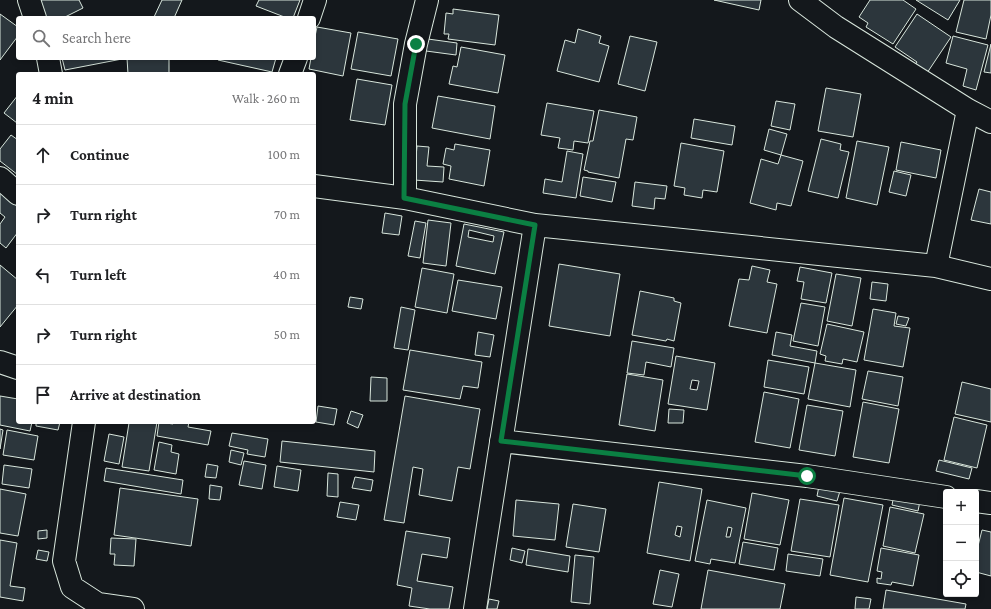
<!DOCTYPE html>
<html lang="en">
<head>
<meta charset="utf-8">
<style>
  :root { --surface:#fff; --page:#f2f2f2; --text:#202124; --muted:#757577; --line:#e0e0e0 }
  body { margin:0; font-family:"Crimson Pro",serif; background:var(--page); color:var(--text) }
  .controls { position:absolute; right:12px; bottom:12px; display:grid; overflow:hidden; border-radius:4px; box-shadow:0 2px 6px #0003 }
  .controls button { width:36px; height:36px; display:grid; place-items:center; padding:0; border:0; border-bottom:1px solid var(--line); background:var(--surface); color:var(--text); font:20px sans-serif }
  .stop { position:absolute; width:12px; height:12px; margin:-9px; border:3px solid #0b8043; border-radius:50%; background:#fff }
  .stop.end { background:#0b8043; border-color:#fff; box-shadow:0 1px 4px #0008 }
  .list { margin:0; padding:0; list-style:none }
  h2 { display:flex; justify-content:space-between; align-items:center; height:52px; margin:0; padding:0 16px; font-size:17px }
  h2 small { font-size:13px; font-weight:400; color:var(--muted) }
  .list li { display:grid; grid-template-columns:26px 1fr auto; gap:12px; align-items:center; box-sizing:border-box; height:60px; padding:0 16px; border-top:1px solid var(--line) }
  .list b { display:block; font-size:15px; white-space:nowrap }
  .list em { font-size:13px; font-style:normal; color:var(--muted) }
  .icon { flex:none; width:22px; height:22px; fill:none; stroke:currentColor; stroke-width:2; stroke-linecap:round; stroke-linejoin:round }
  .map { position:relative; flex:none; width:991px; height:609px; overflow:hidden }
  .search { position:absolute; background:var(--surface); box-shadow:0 2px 6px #0003; left:16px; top:16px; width:300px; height:44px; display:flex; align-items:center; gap:10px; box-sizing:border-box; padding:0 14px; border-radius:4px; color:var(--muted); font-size:15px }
  .panel { position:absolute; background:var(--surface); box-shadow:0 2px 6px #0003; left:16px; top:72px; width:300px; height:352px; border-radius:4px }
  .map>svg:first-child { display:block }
  .building { fill:#2c363c; stroke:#d8e6dc; fill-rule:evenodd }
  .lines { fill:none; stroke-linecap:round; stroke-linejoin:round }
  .minor-casing { stroke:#d8e6dc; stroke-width:24 }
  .minor { stroke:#14181c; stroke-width:22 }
  .route { stroke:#0b8043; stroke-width:5 }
</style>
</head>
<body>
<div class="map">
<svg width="991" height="609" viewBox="0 0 991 609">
  <rect width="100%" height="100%" fill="#14181c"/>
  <path class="building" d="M34 0H79L83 8 63 18H41Z
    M162 0H182L174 18H157L154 17Z
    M259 0H300L293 18H287L256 6Z
    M714 0H761L759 10Z
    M870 0H903L916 9 893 44 866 27 868 23 859 17Z
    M916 0H960L948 20Z
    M964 0H991V15L986 39 956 32Z
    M453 9 499 15 495 45 448 39 449 34H444L446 13 453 14Z
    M0 14 18 27V36L0 60Z
    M917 14 951 37 927 73 915 65 917 62 895 47Z
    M317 27 351 33 343 76 309 69 311 58H314V41Z
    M578 29 601 36 599 43 609 46 599 82 557 71 565 40 575 43Z
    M358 32 398 39 391 76 351 69Z
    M630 36 657 42 645 91 618 84Z
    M953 36 988 45 976 90 963 86 967 69 946 63Z
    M428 39 457 43 456 55 426 51Z
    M991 44V73L984 72Z
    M461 47 505 55 498 93 449 84 453 66 457 67Z
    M62 58H121L122 59 65 70Z
    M127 58H169V74H128Z
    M219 58H276L272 72 218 60Z
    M357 79 392 85 385 125 350 120Z
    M826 88 861 94 853 137 818 131Z
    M18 95V121L17 123 4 113Z
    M438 96 495 106 490 139 432 128Z
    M776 101 795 104 790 130 771 126Z
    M547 103 594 111 588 143 574 141 573 150 558 148 560 138 541 135Z
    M599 110 637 117 633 140 626 139 619 178 588 172V171L584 170 590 141H593Z
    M694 119 735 126 732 145 691 138Z
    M769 129 787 134 781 155 764 150Z
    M11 135 18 140V175L0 161V149Z
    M821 139 841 144 840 150 849 152 838 198 808 191Z
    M857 141 889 147 877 205 846 198Z
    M901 142 941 150 936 178 896 170Z
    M681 143 724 151 717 192 703 190 702 198 684 195 685 188 674 186Z
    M455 144 490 150 484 186 449 179 451 166 443 164 446 148 454 150Z
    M417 146 429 147 427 166 444 167 443 182 414 180Z
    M567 151 583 154 576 198 543 193 545 179 562 182Z
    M781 155 803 161 791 206 777 203 776 210 750 203 761 159 778 164Z
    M894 171 911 175 906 196 889 192Z
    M583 177 616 182 612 202 580 196Z
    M635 182 667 186 665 199 655 198 654 209 632 206Z
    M979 189 991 192V224L971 220Z
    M0 193 18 207V232L6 248 0 243V224L5 217 0 213Z
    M385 213 402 216 399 235 382 233Z
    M428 220 451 223 446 266 423 263Z
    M415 221 426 223 420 258 408 256Z
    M464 224 504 232 495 274 456 266ZM469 230 494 236 493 242 468 237Z
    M559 264 620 274 610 336 549 326Z
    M0 265 18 280V305L0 327Z
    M752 266 770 270 767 282 777 284 767 333 729 326 739 279 749 280Z
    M800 267 832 273 826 303 801 299 804 282 797 281Z
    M422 268 454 274 447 313 415 307Z
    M836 274 861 278 852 326 827 321Z
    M458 280 502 287 496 319 452 311Z
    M872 282 888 284 886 301 870 299Z
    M640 291 674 298V301L681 303 674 341 667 339 666 341 632 335Z
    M350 297 363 299 361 309 348 307Z
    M801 303 825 307 818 346 793 341Z
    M401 307 415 310 408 350 394 348Z
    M873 309 896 313 894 326 910 328 903 367 864 360Z
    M898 316 909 318 906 326 896 324Z
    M827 324 864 332 857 362 843 359 842 364 825 361 826 356 820 354Z
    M478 332 494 335 490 357 475 355Z
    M776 332 792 335 790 346 817 351 815 363 772 355Z
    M632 341 674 348 671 367 646 362 644 375 627 373Z
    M410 350 482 362 478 388 463 386 460 399 403 390Z
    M676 356 715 363 707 410 668 404ZM692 380 699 381 697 390 690 389Z
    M768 360 809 367 804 394 764 387Z
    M815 363 856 370 850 407 808 399Z
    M868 371 903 377 898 406 862 399Z
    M627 374 663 380 655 431 619 425Z
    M371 377 387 378V401H370Z
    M962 382 991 389V422L955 414Z
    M764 392 799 399 790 448 755 442Z
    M0 396 18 399V422H32L30 431 0 425Z
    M405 396 480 409 470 469 458 467 452 501 419 495 423 469 413 467 404 523 384 520Z
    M863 402 899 409 889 463 853 457Z
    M807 405 843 411 835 456 799 450Z
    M318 406 337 409 334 425 316 422Z
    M669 409 684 410 683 423H668Z
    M351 411 363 415 358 428 347 423Z
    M954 417 987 425 977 468 944 460Z
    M36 422H60L58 430 36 426Z
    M121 422H157L149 471 122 467 129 423Z
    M159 422 173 424V422H189L188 427 211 431 208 445 157 436Z
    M0 429 3 430 0 449Z
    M7 430 38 436 34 460 3 455Z
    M232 433 268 439 265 457 247 454 248 450 229 446Z
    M109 434 124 437 119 464 104 461Z
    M282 441 375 451 374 472 280 462Z
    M159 442 172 445 171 452 179 454 176 474 154 470Z
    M231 450 244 453 241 465 229 462Z
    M939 460 972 468 969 479 936 471Z
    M244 461 266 465 262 489 239 485Z
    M207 464 218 466 216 478 205 477Z
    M4 465 32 469 29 488 2 484Z
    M277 466 301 470 298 491 274 487Z
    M106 468 183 480 181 494 104 481Z
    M328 473 338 474V497L327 496Z
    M355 477 373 480 371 491 352 488Z
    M659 482 702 489 690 561 647 553ZM677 526 682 527 680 537 675 535Z
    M210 485 222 487 220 500 209 499Z
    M819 486 840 491 837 501 817 496Z
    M120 488 198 499 191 546 114 535Z
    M0 489 26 494 18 536 0 533Z
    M752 493 789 500 780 545 744 539Z
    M894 495 920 501 918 511 892 505Z
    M844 498 883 505 868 582 830 575Z
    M800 499 839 505 830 557 791 551Z
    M516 500 559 504 555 540 513 536Z
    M707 500 746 508 735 563 711 559 710 564 695 561ZM728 527 732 528 730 537H726Z
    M340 502 359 505 356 520 337 517Z
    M573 504 606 509 599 552 566 547Z
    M890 507 924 514 915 553 883 546Z
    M47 530V538L38 539V531Z
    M982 530 991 532V576L976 572V554Z
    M406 531 450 538 447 558 422 554 417 581 453 587 449 609H430L409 606 412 588 397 585Z
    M111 538 136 539 134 566 114 565 115 554H110Z
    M0 540 17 543 10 586 25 588 23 601 0 597Z
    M743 542 778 548 774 570 739 564Z
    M512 548 525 551 522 563 510 560Z
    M881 548 919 555 913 586 892 582 891 585 877 583V578L881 579 882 572 877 571Z
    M528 549 570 556 568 572 526 565Z
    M38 550 49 552 47 561 36 559Z
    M788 554 823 559 820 576 786 571Z
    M575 555 594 557 590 604 571 602Z
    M660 570 679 574 672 607 653 604Z
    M708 570 785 584 780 609H701Z
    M886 590 966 604 965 609H883Z
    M856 597 871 599 869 609H855Z
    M489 599 499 601 497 609H487Z"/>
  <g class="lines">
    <g class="minor-casing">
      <path id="minor" d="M29 0 35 18
        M800 0 836 27 968 110 991 122
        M309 18 315 0
        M48 58 51 74
        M290 74 296 58
        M0 178 18 194
        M314 186 405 198 535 225 936 266 991 279
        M405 198V104L416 44 427 0
        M936 266 968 110
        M0 362 18 368
        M84 422 64 561 72 587 98 604 133 609
        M501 441 807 476 946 497
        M976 501 991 503
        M475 609 535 225"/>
    </g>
    <use href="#minor" class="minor"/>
  </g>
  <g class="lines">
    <path class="route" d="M416 44 405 104 404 198 535 225 501 441 807 476"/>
  </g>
</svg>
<div class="controls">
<button>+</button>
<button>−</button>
<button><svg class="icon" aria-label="locate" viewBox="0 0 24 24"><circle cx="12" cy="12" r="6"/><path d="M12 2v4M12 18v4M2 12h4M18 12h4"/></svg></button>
</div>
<div class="stop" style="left:807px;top:476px"></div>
<div class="stop end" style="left:416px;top:44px"></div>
<div class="search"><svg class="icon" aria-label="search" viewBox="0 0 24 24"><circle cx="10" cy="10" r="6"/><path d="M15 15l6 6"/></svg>Search here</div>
<section class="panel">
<h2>4 min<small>Walk · 260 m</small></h2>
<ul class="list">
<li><svg class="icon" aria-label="ahead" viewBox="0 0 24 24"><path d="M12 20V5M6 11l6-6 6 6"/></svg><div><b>Continue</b></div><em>100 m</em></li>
<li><svg class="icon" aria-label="right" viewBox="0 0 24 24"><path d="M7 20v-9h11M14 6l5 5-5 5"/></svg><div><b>Turn right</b></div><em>70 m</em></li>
<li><svg class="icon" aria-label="left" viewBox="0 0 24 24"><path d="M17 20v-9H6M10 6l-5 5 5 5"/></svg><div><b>Turn left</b></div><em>40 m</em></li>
<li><svg class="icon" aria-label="right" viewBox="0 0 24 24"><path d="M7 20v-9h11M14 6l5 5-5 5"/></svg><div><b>Turn right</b></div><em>50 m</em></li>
<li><svg class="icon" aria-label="arrive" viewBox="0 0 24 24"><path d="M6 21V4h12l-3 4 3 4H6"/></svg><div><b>Arrive at destination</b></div></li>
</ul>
</section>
</div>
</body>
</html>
